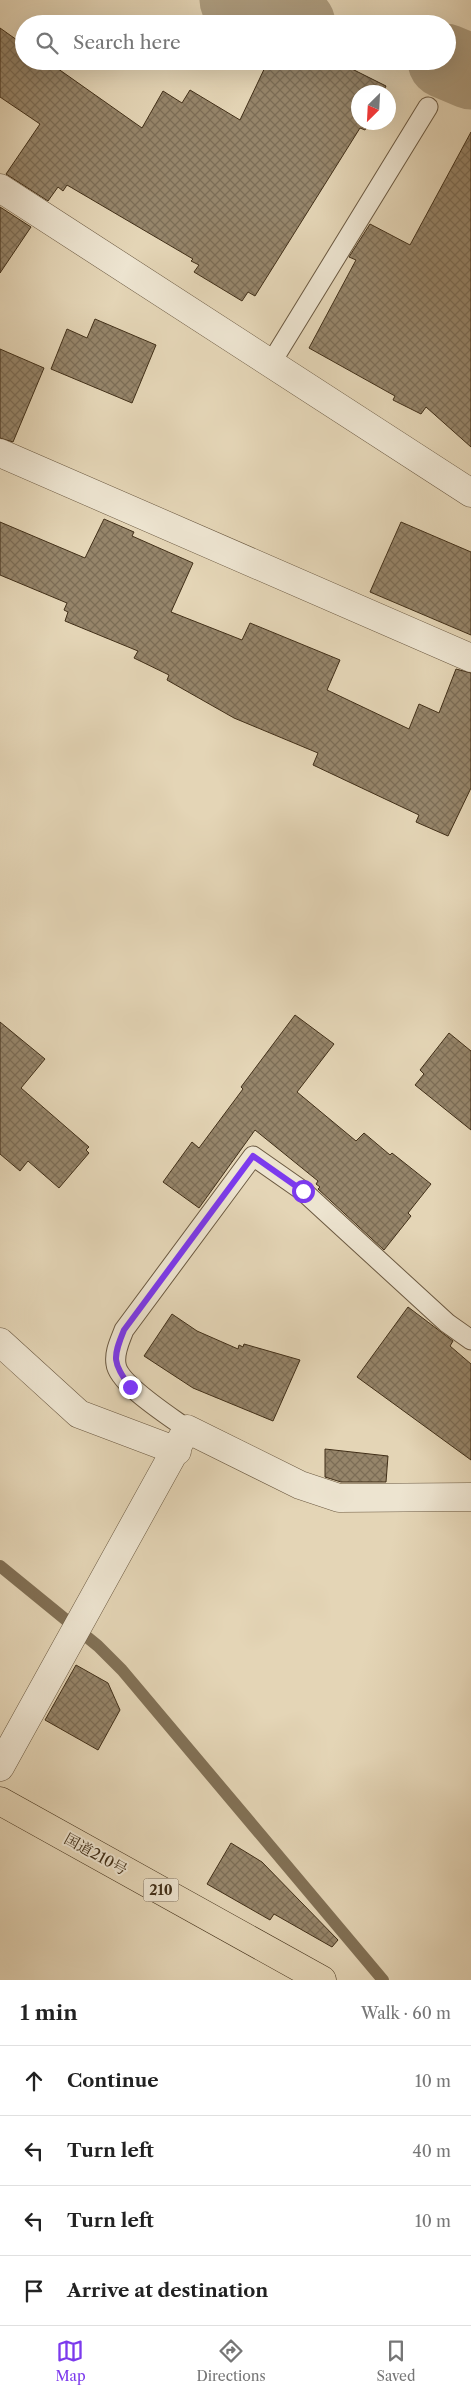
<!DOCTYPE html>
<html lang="en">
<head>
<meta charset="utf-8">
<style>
  :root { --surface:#fff; --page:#f6f6f6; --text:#222; --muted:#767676; --line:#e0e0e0; --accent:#7c3aed }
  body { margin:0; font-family:"Libre Caslon Text","Noto Serif JP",serif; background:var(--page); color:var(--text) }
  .compass { position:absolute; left:351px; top:85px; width:45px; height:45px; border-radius:50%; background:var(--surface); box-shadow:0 5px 20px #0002; rotate:204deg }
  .stop { position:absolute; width:15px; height:15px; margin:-11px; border:4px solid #7c3aed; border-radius:50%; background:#fff }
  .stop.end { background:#7c3aed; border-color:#fff; box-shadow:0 1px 5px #0008 }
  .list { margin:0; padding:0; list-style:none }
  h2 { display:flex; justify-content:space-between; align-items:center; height:65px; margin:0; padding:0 20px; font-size:21px }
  h2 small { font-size:16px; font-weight:400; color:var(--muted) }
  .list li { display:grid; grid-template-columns:32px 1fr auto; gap:15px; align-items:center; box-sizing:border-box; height:70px; padding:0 20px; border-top:1px solid var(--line) }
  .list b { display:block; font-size:19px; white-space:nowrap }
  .list em { font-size:16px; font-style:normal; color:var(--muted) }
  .icon { flex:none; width:28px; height:28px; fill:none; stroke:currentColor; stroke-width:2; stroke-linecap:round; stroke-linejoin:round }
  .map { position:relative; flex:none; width:471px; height:1980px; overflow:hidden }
  .search { position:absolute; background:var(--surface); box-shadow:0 5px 20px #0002; left:15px; right:15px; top:15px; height:55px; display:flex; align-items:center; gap:12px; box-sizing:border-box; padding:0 18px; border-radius:28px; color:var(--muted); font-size:19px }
  .sheet { height:345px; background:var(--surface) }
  nav { display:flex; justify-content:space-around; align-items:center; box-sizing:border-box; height:70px; border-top:1px solid var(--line); background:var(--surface); font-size:14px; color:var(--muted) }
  nav a { display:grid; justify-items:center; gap:2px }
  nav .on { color:var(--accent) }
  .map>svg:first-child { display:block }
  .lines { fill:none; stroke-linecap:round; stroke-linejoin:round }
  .stream { stroke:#827156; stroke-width:12 }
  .river { stroke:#ad9d80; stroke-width:75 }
  .building { fill:url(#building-cross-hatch); stroke:#412f18 }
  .service-casing { stroke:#6a5840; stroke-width:21 }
  .minor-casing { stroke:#6a5840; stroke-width:29 }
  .trunk-casing { stroke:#412f18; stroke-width:29 }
  .service { stroke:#ede4d0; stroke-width:19 }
  .minor { stroke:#ede4d0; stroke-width:28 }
  .trunk { stroke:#e4d5b6; stroke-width:28 }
  .route { stroke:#7c3aed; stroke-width:6 }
  .labels { text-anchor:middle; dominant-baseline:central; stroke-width:4; stroke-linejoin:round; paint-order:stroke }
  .shield { fill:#ede4d0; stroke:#75654f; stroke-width:1 }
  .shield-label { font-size:14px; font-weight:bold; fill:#412f18 }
  .street-label { font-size:15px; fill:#412f18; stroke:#ede4d0 }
</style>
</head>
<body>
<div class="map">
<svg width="471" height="1980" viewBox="0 0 471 1980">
  <defs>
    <pattern id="building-cross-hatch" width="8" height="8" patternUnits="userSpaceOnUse" patternTransform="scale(1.25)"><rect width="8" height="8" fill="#96856a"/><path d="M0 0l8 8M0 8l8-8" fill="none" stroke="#7c6d56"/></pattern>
  </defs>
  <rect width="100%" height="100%" fill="#e4d5b6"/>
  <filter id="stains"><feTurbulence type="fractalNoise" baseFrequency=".004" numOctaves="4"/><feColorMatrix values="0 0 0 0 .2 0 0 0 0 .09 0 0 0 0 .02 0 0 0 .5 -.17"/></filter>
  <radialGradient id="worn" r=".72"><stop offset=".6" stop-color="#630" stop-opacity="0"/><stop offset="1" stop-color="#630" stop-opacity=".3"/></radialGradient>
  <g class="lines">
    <path class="stream" d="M0 1566 98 1646 122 1670 383 1980"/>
    <path class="river" d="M237 0 298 24
      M445 61 471 72"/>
  </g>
  <path class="building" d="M0 28 24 45V61H47L142 128 163 91 182 103 190 90 240 120 268 61H336L386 86 383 92H358V122H369L365 130 360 128 255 296 248 292 242 301 194 272 199 265 191 261 193 259 67 185 63 191 58 187 48 201 6 174 40 124 0 97Z
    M471 132V447L426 407 421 414 393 400 395 396 309 348 356 260 349 257 370 224 410 245Z
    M0 207 31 227 0 273Z
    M95 319 156 345 132 403 51 369 67 329 87 338Z
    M0 349 44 368 13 442 0 438Z
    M104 519 134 532 132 536 193 563 171 612 242 640 250 623 340 660 327 690 409 729 419 704 439 713 456 669 471 673V788L448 836 416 822 419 815 313 765 318 753 234 718 167 680 169 675 134 658 138 651 65 621 68 612 64 610 67 603 0 575V522L85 558Z
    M401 522 471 552V635L370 592Z
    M295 1015 334 1044 297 1092 356 1141 364 1133 390 1155 392 1153 431 1184 408 1213 411 1216 384 1250 318 1189 320 1187 316 1184 318 1181 255 1130 199 1208 163 1182 192 1142 199 1148 243 1089 241 1087Z
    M0 1022 45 1059 21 1088 89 1147 86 1150 89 1153 59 1188 28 1161 20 1171 0 1154Z
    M449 1033 471 1051V1130L415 1085 424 1074 420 1070Z
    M408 1307 453 1341 450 1346 471 1364V1460L357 1377Z
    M172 1314 197 1331 238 1349 239 1345 243 1347 244 1344 300 1360 273 1421 193 1388 144 1356Z
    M325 1449 388 1456 386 1482H341L325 1477Z
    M76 1665 108 1683 120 1710 98 1750 45 1720Z
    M231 1843 262 1862 338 1940 332 1947 274 1914 270 1920 207 1884Z"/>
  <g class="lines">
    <g class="service-casing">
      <path id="service" d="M271 363 428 107
        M187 1429C171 1417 118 1384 116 1364 114 1352 120 1341 124 1330L253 1156 303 1191 447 1323 471 1340"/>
    </g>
    <g class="minor-casing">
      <path id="minor" d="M0 188 471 493
        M0 453 471 658
        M0 1342 79 1414 177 1451
        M0 1767 187 1429 300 1485 339 1498 471 1497"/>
    </g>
    <g class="trunk-casing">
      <path id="trunk" d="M0 1801 322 1980"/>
    </g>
    <use href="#service" class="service"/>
    <use href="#minor" class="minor"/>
    <use href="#trunk" class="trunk"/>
  </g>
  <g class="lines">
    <path class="route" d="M130 1387C113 1362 112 1359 124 1330L253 1156 303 1191"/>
  </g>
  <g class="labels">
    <rect class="shield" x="143.5" y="1878.5" width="35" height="23" rx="4"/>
    <g class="shield-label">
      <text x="161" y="1890">210</text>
    </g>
    <g class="street-label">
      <text transform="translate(96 1854) rotate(29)">国道210号</text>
    </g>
  </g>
  <rect width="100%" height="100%" filter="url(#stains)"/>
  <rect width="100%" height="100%" fill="url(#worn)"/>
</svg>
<svg class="compass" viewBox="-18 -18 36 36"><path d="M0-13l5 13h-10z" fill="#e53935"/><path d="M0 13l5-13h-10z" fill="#767676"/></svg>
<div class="stop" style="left:303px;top:1191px"></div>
<div class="stop end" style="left:130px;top:1387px"></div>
<div class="search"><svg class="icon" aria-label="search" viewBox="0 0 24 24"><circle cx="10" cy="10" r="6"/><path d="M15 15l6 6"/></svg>Search here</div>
</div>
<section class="sheet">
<h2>1 min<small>Walk · 60 m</small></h2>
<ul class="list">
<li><svg class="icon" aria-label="ahead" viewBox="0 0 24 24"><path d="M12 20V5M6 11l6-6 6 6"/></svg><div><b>Continue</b></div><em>10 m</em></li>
<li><svg class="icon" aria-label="left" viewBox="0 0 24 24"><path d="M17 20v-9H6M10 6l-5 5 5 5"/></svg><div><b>Turn left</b></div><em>40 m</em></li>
<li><svg class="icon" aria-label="left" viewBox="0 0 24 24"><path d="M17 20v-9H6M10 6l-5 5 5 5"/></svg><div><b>Turn left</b></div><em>10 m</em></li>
<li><svg class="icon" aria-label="arrive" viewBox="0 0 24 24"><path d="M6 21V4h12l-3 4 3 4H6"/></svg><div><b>Arrive at destination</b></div></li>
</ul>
</section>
<nav>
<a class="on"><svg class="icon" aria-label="map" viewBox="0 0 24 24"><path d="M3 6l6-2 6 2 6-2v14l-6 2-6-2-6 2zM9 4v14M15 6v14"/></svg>Map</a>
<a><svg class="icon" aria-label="directions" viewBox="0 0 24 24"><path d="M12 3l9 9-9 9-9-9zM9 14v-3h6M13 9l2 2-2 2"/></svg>Directions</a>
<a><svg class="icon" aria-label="saved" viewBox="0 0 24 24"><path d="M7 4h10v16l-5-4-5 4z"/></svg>Saved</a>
</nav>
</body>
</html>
